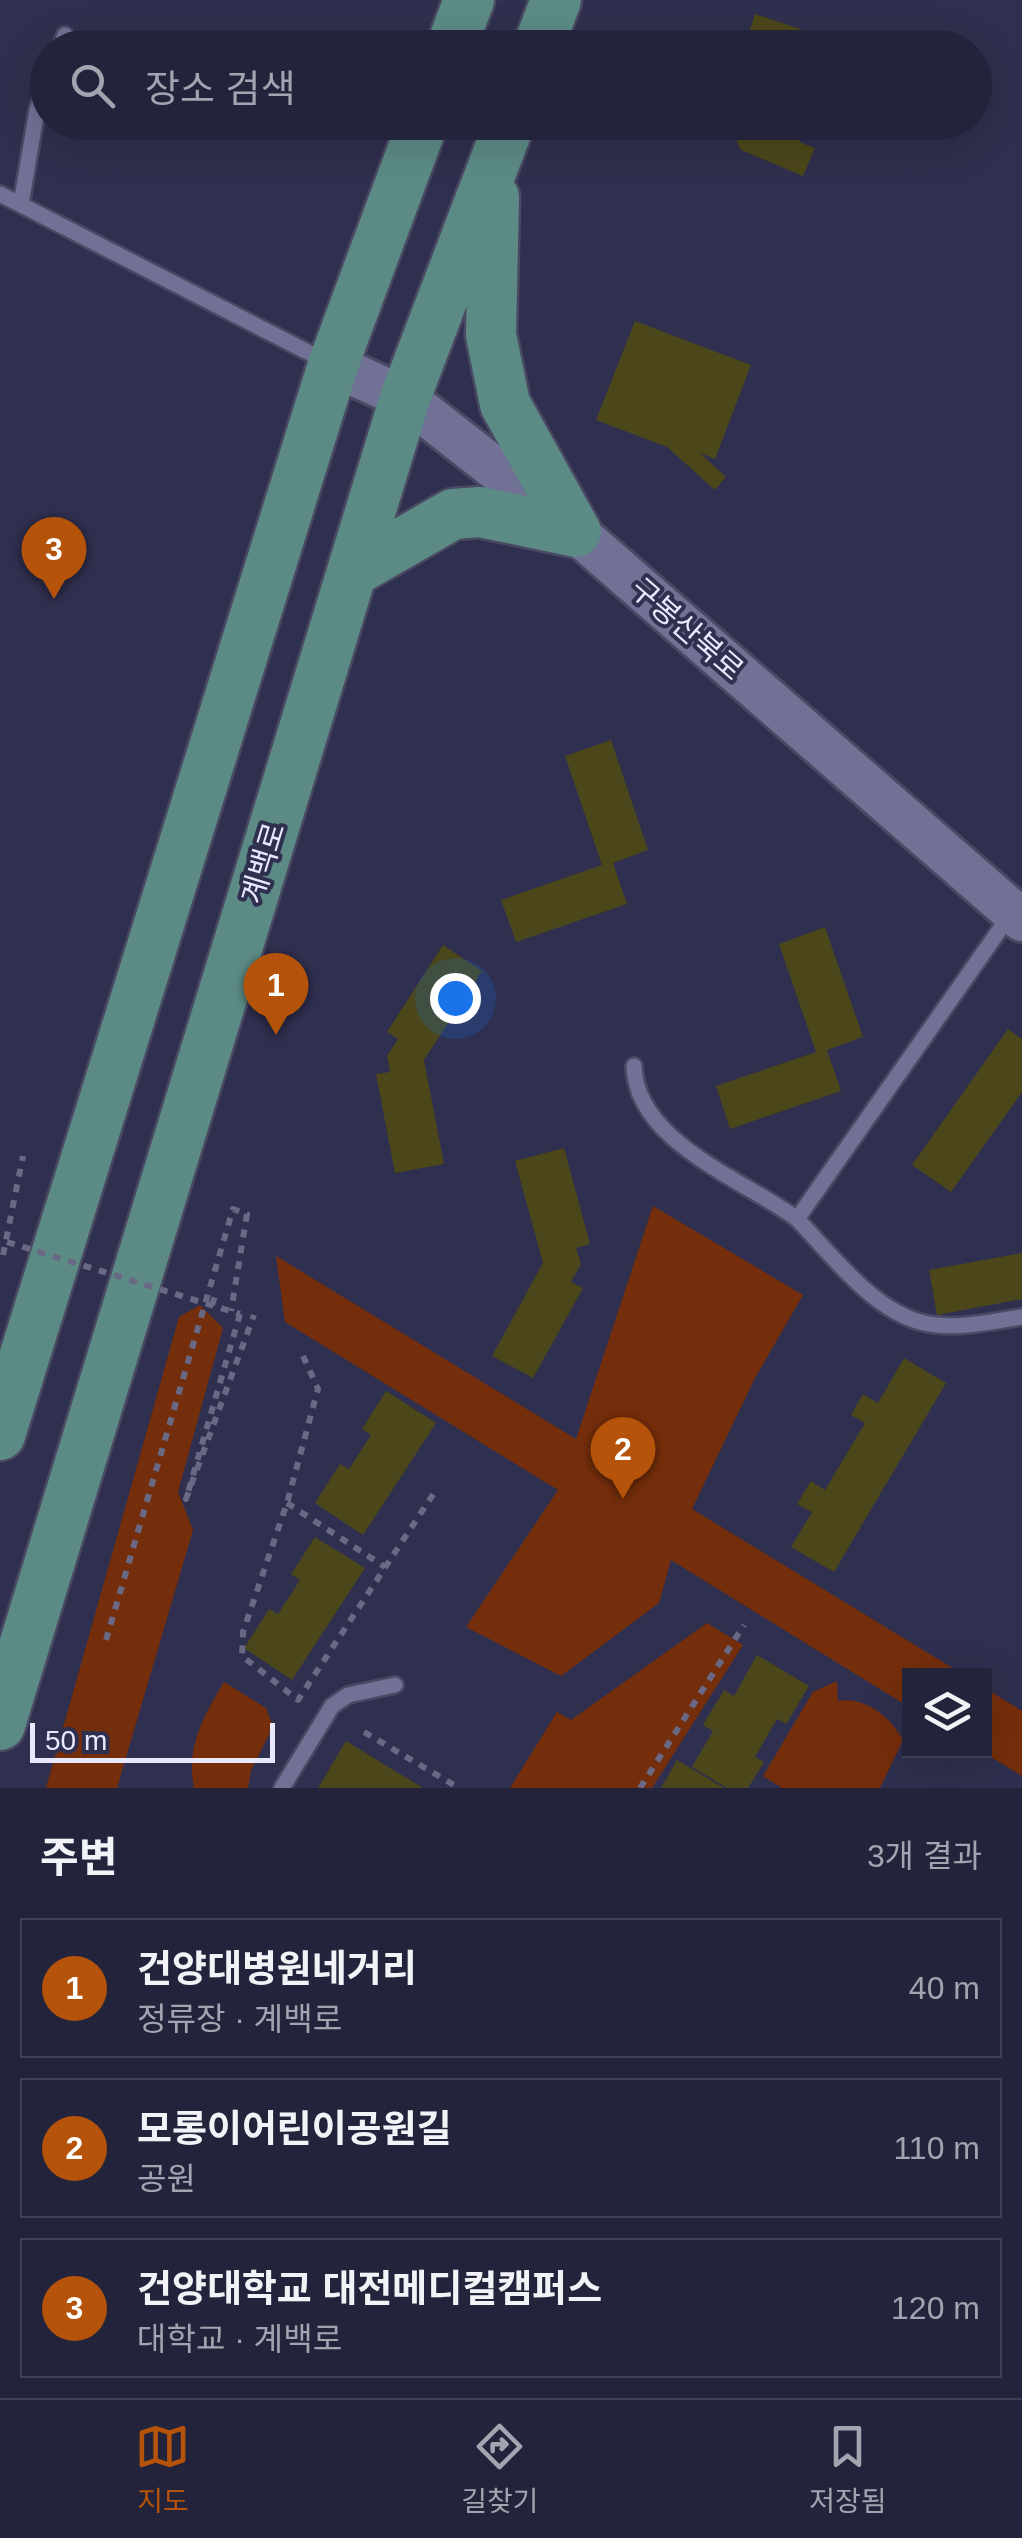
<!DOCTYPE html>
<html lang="ko">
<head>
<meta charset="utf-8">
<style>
  :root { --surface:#23233b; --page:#2f2f46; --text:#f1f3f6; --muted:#a3a4af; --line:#404055; --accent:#b45309 }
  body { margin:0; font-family:Arial,"Noto Sans KR",sans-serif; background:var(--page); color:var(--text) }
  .controls { position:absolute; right:30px; bottom:30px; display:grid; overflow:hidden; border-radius:0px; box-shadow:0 10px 40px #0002 }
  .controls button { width:90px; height:90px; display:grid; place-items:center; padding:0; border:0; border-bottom:2px solid var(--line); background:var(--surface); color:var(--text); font:50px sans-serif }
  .scale { position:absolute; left:30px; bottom:25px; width:245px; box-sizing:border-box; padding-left:10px; border:5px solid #e8e9fe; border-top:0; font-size:28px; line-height:35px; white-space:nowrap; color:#e8e9fe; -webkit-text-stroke:8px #2f2f4f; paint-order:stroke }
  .you { position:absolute; left:455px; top:998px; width:35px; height:35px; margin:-25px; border:8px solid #fff; border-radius:50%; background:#1a73e8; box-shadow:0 0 0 15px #1a73e833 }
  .badge { display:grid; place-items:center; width:65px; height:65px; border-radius:50%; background:var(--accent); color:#fff; font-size:32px; font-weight:700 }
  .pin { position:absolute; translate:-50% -82px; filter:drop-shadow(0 2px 5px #0008) }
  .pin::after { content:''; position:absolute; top:52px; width:35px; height:30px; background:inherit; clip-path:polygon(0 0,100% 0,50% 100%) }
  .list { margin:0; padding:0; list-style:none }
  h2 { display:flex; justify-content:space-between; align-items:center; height:130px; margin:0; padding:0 40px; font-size:42px }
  h2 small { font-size:32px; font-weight:400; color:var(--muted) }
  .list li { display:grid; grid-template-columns:65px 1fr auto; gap:30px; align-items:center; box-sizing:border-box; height:140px; margin:0 20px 20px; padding:0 20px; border:2px solid var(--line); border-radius:0px }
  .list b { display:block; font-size:38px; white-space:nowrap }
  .list p { margin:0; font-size:32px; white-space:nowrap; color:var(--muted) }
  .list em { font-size:32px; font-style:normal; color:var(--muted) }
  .icon { flex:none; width:55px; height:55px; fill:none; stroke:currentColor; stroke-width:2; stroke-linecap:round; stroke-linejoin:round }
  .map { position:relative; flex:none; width:1022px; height:1788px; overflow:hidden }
  .search { position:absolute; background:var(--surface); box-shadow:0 10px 40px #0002; left:30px; right:30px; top:30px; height:110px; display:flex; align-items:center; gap:25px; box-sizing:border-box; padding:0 35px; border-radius:55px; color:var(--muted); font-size:38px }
  .sheet { height:610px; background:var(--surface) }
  nav { display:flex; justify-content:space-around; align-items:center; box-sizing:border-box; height:140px; border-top:2px solid var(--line); background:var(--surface); font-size:28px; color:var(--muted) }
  nav a { display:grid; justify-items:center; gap:5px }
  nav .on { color:var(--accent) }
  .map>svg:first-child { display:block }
  .green { fill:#752e0b }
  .building { fill:#4c471a }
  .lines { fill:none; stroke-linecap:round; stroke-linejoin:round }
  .lane-casing { stroke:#4a4964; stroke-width:20 }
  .secondary-casing { stroke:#4a4964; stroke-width:48 }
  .primary-casing { stroke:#4a4964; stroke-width:55 }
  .path { stroke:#696986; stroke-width:6; stroke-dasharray:8 8; stroke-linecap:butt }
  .lane { stroke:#707195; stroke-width:15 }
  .secondary { stroke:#707195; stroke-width:42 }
  .primary { stroke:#5c8b85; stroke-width:50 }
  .path-bridge { stroke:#696986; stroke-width:6; stroke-dasharray:8 8; stroke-linecap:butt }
  .labels { text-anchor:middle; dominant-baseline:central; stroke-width:8; stroke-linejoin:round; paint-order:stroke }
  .street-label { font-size:30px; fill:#e8e9fe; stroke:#2f2f4f }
</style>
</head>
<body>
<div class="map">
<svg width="1022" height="1788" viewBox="0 0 1022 1788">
  <rect width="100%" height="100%" fill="#2f2f4f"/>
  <path class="green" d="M653 1206 803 1295 755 1378 692 1509 964 1675 910 1676 909 1707 671 1560 659 1603 561 1676 466 1627 558 1490 285 1322 276 1256 576 1439Z
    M200 1305 223 1328 178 1492 193 1530 117 1788H46L179 1317Z
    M707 1623 743 1645 652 1788H510L557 1712 571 1720Z
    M837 1681 838 1701C864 1696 891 1717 903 1740L880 1788H782L763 1776 813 1692Z
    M224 1682 266 1708 273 1727 251 1770 248 1788H194C186 1747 203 1717 224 1682Z
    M985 1688 1022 1711V1776L981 1751 984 1750Z"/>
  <path class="building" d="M755 14 845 44 844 48H744Z
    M728 122H810L799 142 815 148 803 176 741 150Z
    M635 321 751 365 715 459 700 453 726 477 715 490 667 447 596 420Z
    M611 740 648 850 613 863 627 904 516 942 501 900 602 865 565 756Z
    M825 927 863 1037 827 1050 841 1091 730 1129 716 1086 816 1052 779 944Z
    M443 945 482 971 424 1060 444 1164 395 1173 376 1074 390 1072 387 1056 398 1039 387 1032Z
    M1008 1029 1022 1039V1092L951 1192 912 1165Z
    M564 1148 590 1244 576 1248 581 1264 571 1282 583 1288 533 1378 492 1356 543 1263 515 1161Z
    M1022 1253V1299L937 1315 929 1270Z
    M904 1358 946 1383 834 1572 791 1547 812 1512 797 1504 811 1481 825 1490 865 1423 851 1415 863 1394 878 1403Z
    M386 1391 436 1423 363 1535 315 1503 340 1464 349 1469 371 1435 362 1429Z
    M315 1537 365 1568 292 1680 244 1648 269 1609 278 1614 300 1580 291 1574Z
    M757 1655 809 1686 786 1724 777 1719 755 1757 764 1762 748 1788H727L692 1767 713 1731 703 1725 724 1690 734 1696Z
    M346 1741 423 1788H318Z
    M677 1760 692 1769 724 1788H661Z"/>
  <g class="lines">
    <g class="lane-casing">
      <path id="lane" d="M60 48 65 35
        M0 194 329 363
        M21 204 37 110 48 81
        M1010 915 797 1219C834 1257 880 1321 937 1325 965 1328 994 1321 1022 1317
        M634 1066C636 1142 743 1179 797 1219
        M282 1788 332 1706 348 1695 395 1685"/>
    </g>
    <g class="secondary-casing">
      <path id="secondary" d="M333 365 405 398 576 532 1022 920"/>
    </g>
    <g class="primary-casing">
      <path id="primary" d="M451 48 469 0
        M538 48 556 0
        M494 197 491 335 505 404 576 532
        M352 572 453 514 480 512 576 532
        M0 1435 333 365 423 122
        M0 1725 405 398 510 122"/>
    </g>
    <path class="path" d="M3 1255 23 1156
      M212 1305 216 1293
      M240 1314 186 1499 254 1315
      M303 1356 318 1389 287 1503 243 1632 242 1656 298 1700 434 1493
      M287 1503 385 1567
      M106 1640 233 1209 247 1214 231 1311
      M364 1732 459 1788
      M640 1788 744 1625"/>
    <use href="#lane" class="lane"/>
    <use href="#secondary" class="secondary"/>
    <use href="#primary" class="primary"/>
    <path class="path-bridge" d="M7 1242 240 1314"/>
  </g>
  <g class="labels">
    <g class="street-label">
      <text transform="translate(687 629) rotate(41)">구봉산북로</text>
      <text transform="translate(263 863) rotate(-73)">계백로</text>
    </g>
  </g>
</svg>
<div class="controls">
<button><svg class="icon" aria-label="layers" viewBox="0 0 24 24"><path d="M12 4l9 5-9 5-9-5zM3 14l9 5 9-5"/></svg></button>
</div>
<div class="scale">50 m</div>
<div class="you"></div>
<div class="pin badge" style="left:276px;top:1035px">1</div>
<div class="pin badge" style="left:623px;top:1499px">2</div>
<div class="pin badge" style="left:54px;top:599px">3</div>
<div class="search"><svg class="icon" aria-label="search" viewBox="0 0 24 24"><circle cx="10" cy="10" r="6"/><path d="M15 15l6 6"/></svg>장소 검색</div>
</div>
<section class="sheet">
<h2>주변<small>3개 결과</small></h2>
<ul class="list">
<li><span class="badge">1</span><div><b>건양대병원네거리</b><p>정류장 · 계백로</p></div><em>40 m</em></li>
<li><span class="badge">2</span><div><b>모롱이어린이공원길</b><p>공원</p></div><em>110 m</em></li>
<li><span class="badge">3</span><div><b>건양대학교 대전메디컬캠퍼스</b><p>대학교 · 계백로</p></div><em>120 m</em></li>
</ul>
</section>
<nav>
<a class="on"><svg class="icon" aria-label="map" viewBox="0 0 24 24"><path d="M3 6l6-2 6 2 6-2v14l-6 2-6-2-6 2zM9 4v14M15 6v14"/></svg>지도</a>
<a><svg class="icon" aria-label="directions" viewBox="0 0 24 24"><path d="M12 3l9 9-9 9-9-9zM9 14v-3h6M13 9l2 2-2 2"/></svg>길찾기</a>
<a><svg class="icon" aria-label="saved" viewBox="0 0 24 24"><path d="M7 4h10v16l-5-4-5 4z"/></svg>저장됨</a>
</nav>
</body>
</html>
